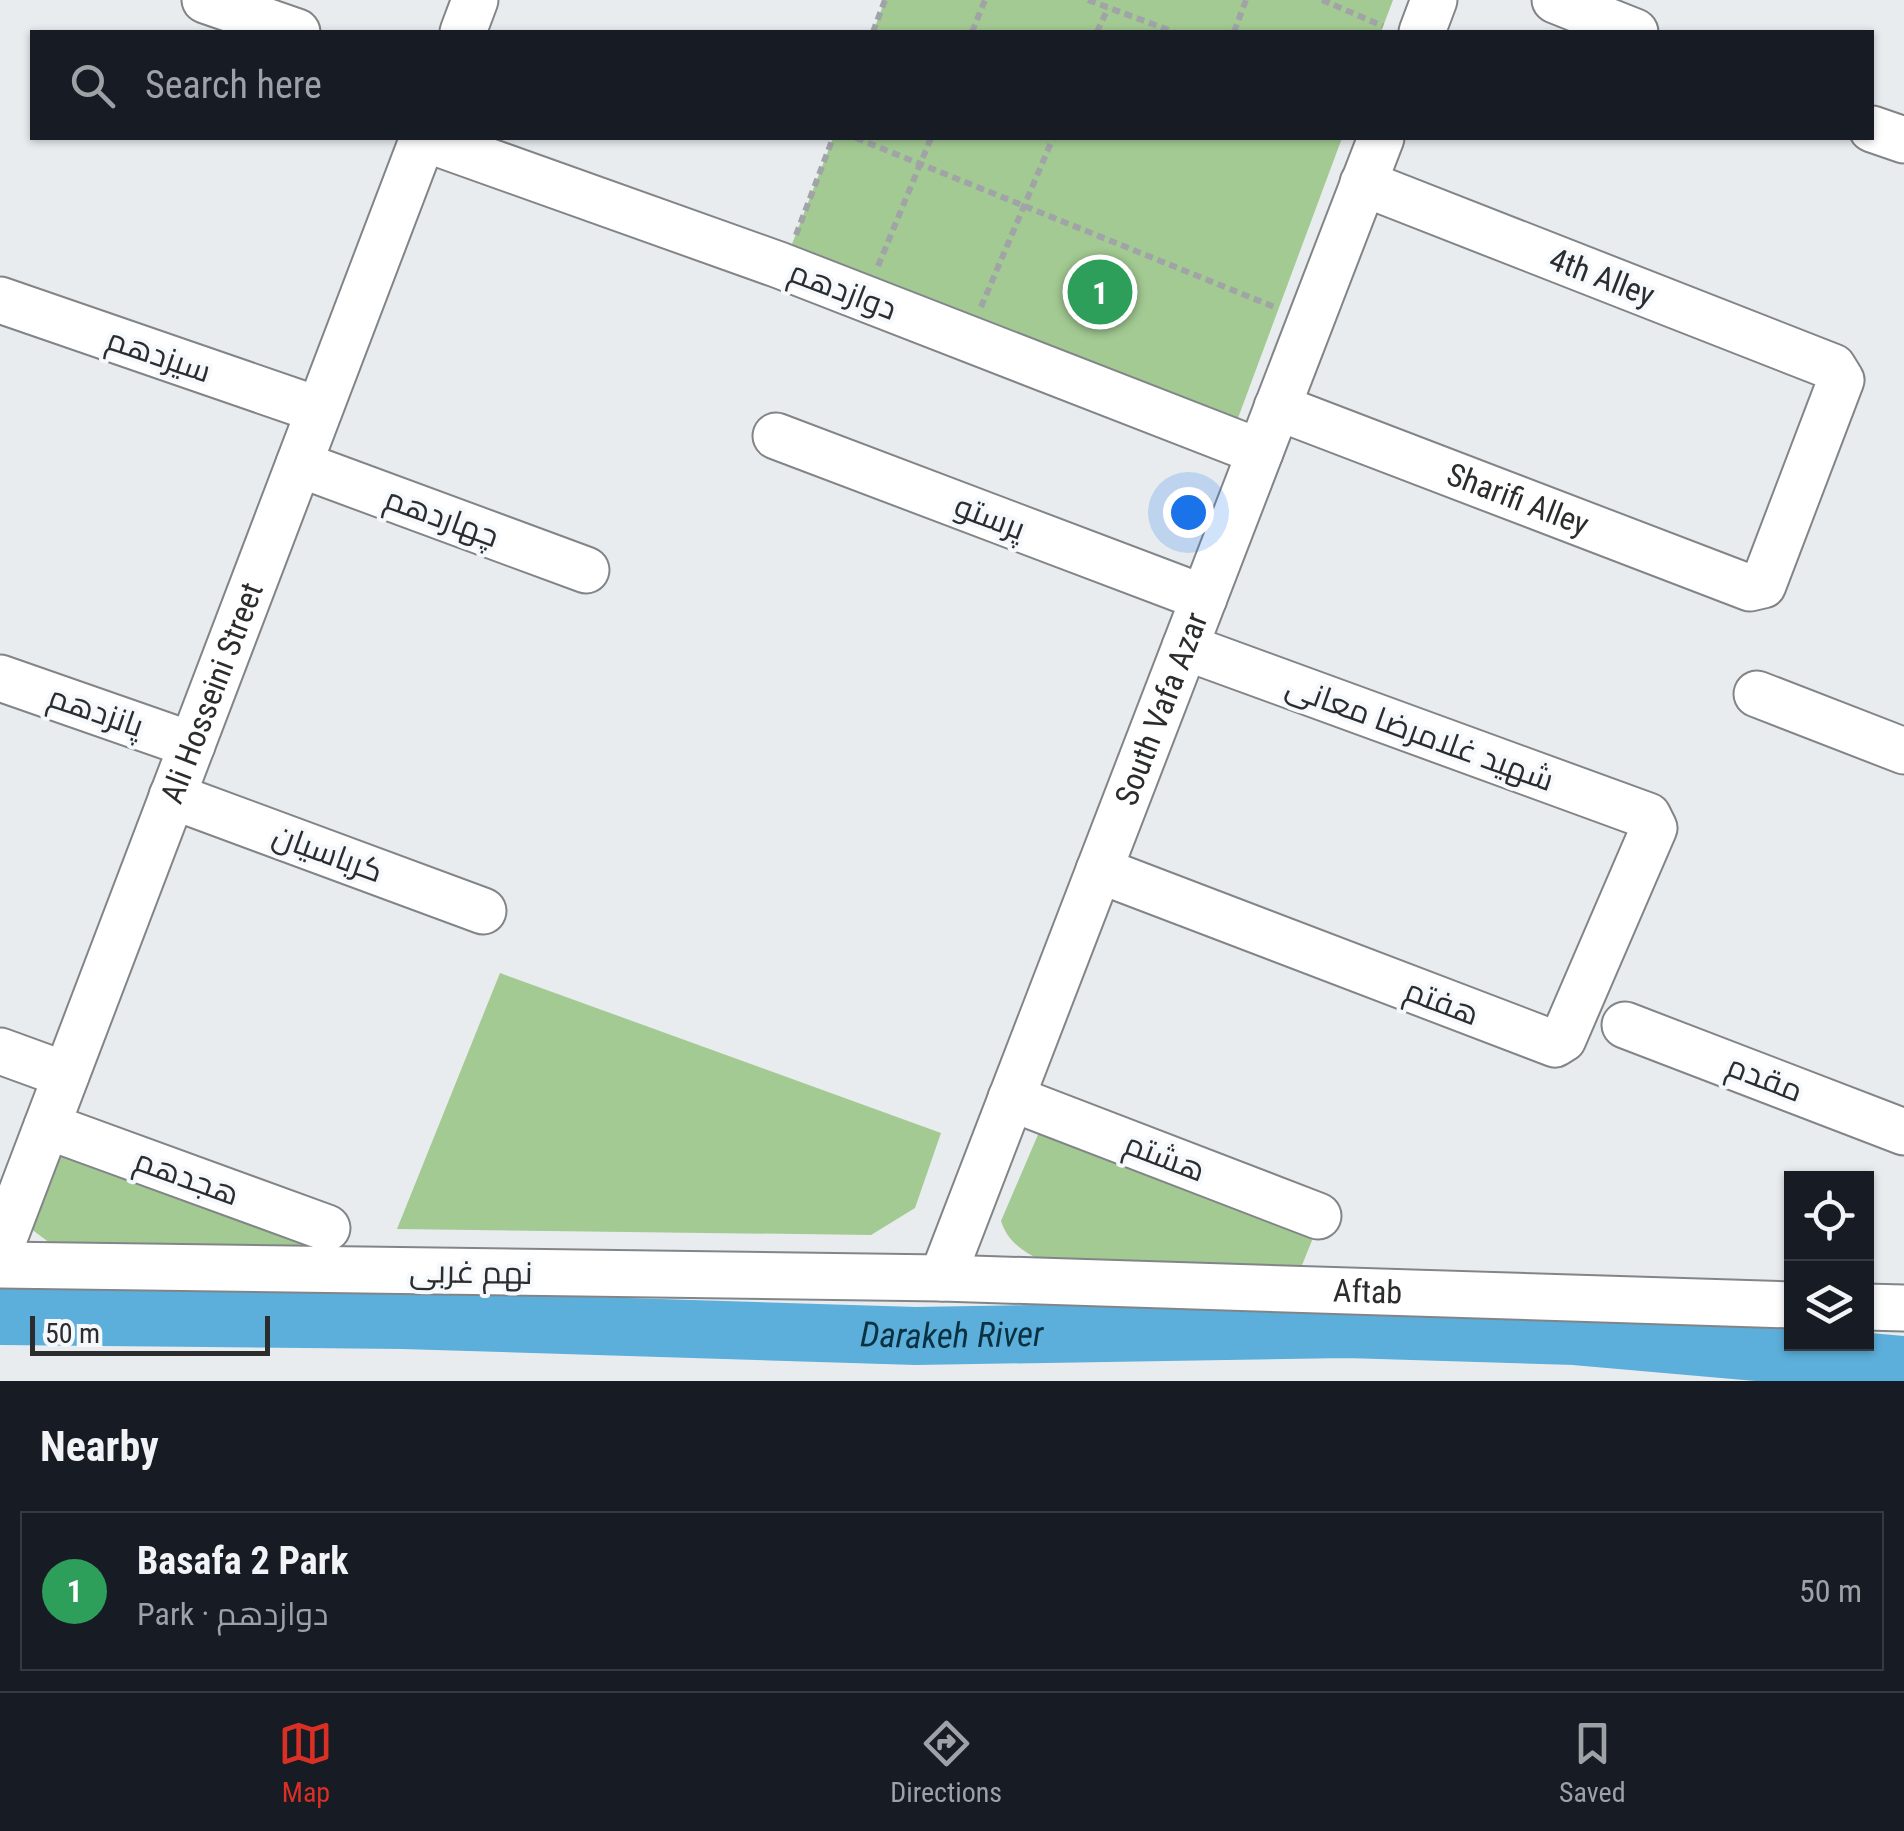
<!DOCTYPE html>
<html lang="en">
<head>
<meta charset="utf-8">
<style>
  :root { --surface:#171b24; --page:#242831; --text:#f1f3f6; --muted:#9ea1a6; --line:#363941; --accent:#d93025 }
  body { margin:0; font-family:"Roboto Condensed",Cairo,sans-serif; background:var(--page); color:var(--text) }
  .controls { position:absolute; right:30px; bottom:30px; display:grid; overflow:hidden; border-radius:0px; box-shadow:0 2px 8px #0004 }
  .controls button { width:90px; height:90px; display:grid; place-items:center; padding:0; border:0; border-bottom:2px solid var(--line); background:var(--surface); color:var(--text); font:50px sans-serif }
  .scale { position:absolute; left:30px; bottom:25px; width:240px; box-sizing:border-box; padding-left:10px; border:5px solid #2b2c2d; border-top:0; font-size:28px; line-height:35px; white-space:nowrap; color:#2b2c2d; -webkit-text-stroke:8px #f5f9fc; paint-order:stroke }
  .you { position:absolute; left:1188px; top:512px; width:35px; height:35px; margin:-25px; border:8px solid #fff; border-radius:50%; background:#1a73e8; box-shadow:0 0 0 15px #1a73e833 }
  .badge { display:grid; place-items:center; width:65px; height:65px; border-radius:50%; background:var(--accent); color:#fff; font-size:32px; font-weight:700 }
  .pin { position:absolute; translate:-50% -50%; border:5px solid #fff; box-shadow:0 2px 10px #0006 }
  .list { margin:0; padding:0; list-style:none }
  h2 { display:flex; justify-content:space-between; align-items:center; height:130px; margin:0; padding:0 40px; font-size:42px }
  h2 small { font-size:32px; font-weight:400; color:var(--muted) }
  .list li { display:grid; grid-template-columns:65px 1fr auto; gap:30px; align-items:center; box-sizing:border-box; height:160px; margin:0 20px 20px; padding:0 20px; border:2px solid var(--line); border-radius:0px }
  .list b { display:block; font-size:38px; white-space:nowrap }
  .list p { margin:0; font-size:32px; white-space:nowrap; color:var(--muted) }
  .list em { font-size:32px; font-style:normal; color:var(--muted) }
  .icon { flex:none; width:55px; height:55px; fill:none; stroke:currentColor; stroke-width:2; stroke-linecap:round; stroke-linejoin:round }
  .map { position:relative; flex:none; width:1904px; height:1381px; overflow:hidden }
  .search { position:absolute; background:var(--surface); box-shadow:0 2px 8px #0004; left:30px; right:30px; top:30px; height:110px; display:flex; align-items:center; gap:25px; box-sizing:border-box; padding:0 35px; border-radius:0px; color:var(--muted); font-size:38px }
  .sheet { height:310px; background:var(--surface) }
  nav { display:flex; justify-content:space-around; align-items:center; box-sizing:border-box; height:140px; border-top:2px solid var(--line); background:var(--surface); font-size:28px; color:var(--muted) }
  nav a { display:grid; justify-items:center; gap:5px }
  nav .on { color:var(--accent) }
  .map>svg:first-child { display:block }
  .green { fill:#a3ca93 }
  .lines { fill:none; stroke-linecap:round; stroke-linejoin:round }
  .river { stroke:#5cafda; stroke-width:58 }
  .minor-casing { stroke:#828588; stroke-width:49 }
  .path { stroke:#a1a4a6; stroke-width:6; stroke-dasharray:8 5; stroke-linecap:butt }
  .minor { stroke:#fff; stroke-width:45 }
  .labels { text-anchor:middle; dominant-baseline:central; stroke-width:8; stroke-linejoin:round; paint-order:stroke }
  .street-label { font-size:32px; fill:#2b2c2d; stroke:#f5f9fc }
  .water-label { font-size:35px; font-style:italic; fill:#0a3142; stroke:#f5f9fc }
</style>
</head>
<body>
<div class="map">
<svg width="1904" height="1381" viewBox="0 0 1904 1381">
  <rect width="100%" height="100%" fill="#e8ecef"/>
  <path class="green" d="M885 0H1393L1381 32H873Z
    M833 138H1342L1238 418 792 244Z
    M500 973 941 1133 915 1208 871 1235 397 1229Z
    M1040 1130 1313 1238 1300 1270 1042 1261C1022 1251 1008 1242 1001 1221Z
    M50 1148 329 1249 50 1243 27 1226Z"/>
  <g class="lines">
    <path class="river" id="s1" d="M0 1316 402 1320 916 1336 1347 1329 1575 1336 1904 1365"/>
    <g class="minor-casing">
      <g id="minor">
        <path d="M205 0 297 32"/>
        <path d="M1555 0 1635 32"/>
        <path d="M463 32 475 0"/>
        <path d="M1422 32 1434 0"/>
        <path d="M1872 129 1904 140"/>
        <path d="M423 138 779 265 1260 452"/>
        <path d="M0 300 319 410"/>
        <path id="s2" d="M1277 407 1750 588 1763 585 1841 380 1833 367 1363 183"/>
        <path d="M776 436 1204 598"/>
        <path d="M299 464 586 570"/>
        <path d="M0 678 192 745"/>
        <path d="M1757 694 1904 751"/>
        <path d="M172 796 483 911"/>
        <path d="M1099 870 1555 1044 1563 1039 1654 828 1648 816 1185 647"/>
        <path d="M1625 1025 1904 1132"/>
        <path d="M0 1051 66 1075"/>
        <path d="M1011 1098 1318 1216"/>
        <path d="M47 1126 327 1228"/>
        <path id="s3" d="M0 1249 423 138"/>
        <path id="s4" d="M0 1265 942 1278 1792 1305"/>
        <path id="s5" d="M942 1278 1381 138"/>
        <path d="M1866 1307 1904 1308"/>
      </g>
    </g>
    <path class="path" d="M1088 0 1174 32
      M1322 0 1383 26
      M873 32 885 0
      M972 32 985 0
      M1097 32 1108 8
      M1234 32 1246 0
      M856 138 1277 308
      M796 235 833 138
      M878 266 931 138
      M981 307 1053 138"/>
    <use href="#minor" class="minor"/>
  </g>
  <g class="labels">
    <g class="street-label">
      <text transform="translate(1602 277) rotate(21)">4th Alley</text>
      <text transform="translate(843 290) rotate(21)">دوازدهم</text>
      <text transform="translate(159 355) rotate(19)">سیزدهم</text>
      <text stroke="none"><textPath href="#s2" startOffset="258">Sharifi Alley</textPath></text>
      <text transform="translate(442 517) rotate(20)">چهاردهم</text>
      <text transform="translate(990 517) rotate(21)">پرستو</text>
      <text stroke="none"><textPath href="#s3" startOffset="595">Ali Hosseini Street</textPath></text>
      <text stroke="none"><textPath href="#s5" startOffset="610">South Vafa Azar</textPath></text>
      <text transform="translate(96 711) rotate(19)">پانزدهم</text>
      <text transform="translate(1420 733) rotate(20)">شهید غلامرضا معانی</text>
      <text transform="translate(328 853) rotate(20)">کرباسیان</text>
      <text transform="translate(1442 1002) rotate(21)">هفتم</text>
      <text transform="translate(1765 1078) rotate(21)">مقدم</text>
      <text transform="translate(1165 1157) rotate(21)">هشتم</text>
      <text transform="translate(187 1177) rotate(20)">هجدهم</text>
      <text transform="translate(471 1272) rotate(1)">نهم غربی</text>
      <text stroke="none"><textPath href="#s4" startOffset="1368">Aftab</textPath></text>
    </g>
    <g class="water-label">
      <text stroke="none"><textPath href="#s1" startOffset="952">Darakeh River</textPath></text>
    </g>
  </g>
</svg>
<div class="controls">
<button><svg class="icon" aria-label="locate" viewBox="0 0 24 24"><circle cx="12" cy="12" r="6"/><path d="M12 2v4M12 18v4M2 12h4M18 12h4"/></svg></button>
<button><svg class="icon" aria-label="layers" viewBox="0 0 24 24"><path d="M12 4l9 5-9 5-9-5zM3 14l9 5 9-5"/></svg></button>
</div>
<div class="scale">50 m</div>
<div class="you"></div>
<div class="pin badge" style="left:1100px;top:292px;background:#2e9e5b">1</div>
<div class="search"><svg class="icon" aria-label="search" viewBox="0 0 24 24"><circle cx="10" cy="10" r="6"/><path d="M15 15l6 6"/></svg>Search here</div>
</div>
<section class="sheet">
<h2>Nearby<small></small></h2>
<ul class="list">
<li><span class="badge" style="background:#2e9e5b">1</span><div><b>Basafa 2 Park</b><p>Park · دوازدهم</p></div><em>50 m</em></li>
</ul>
</section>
<nav>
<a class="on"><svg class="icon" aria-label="map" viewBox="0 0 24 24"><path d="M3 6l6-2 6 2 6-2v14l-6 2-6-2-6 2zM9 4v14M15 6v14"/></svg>Map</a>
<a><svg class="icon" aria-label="directions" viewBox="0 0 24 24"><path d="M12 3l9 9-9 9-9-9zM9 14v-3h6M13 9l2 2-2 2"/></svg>Directions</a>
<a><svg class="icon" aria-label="saved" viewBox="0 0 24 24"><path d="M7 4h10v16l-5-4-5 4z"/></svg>Saved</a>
</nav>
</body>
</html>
